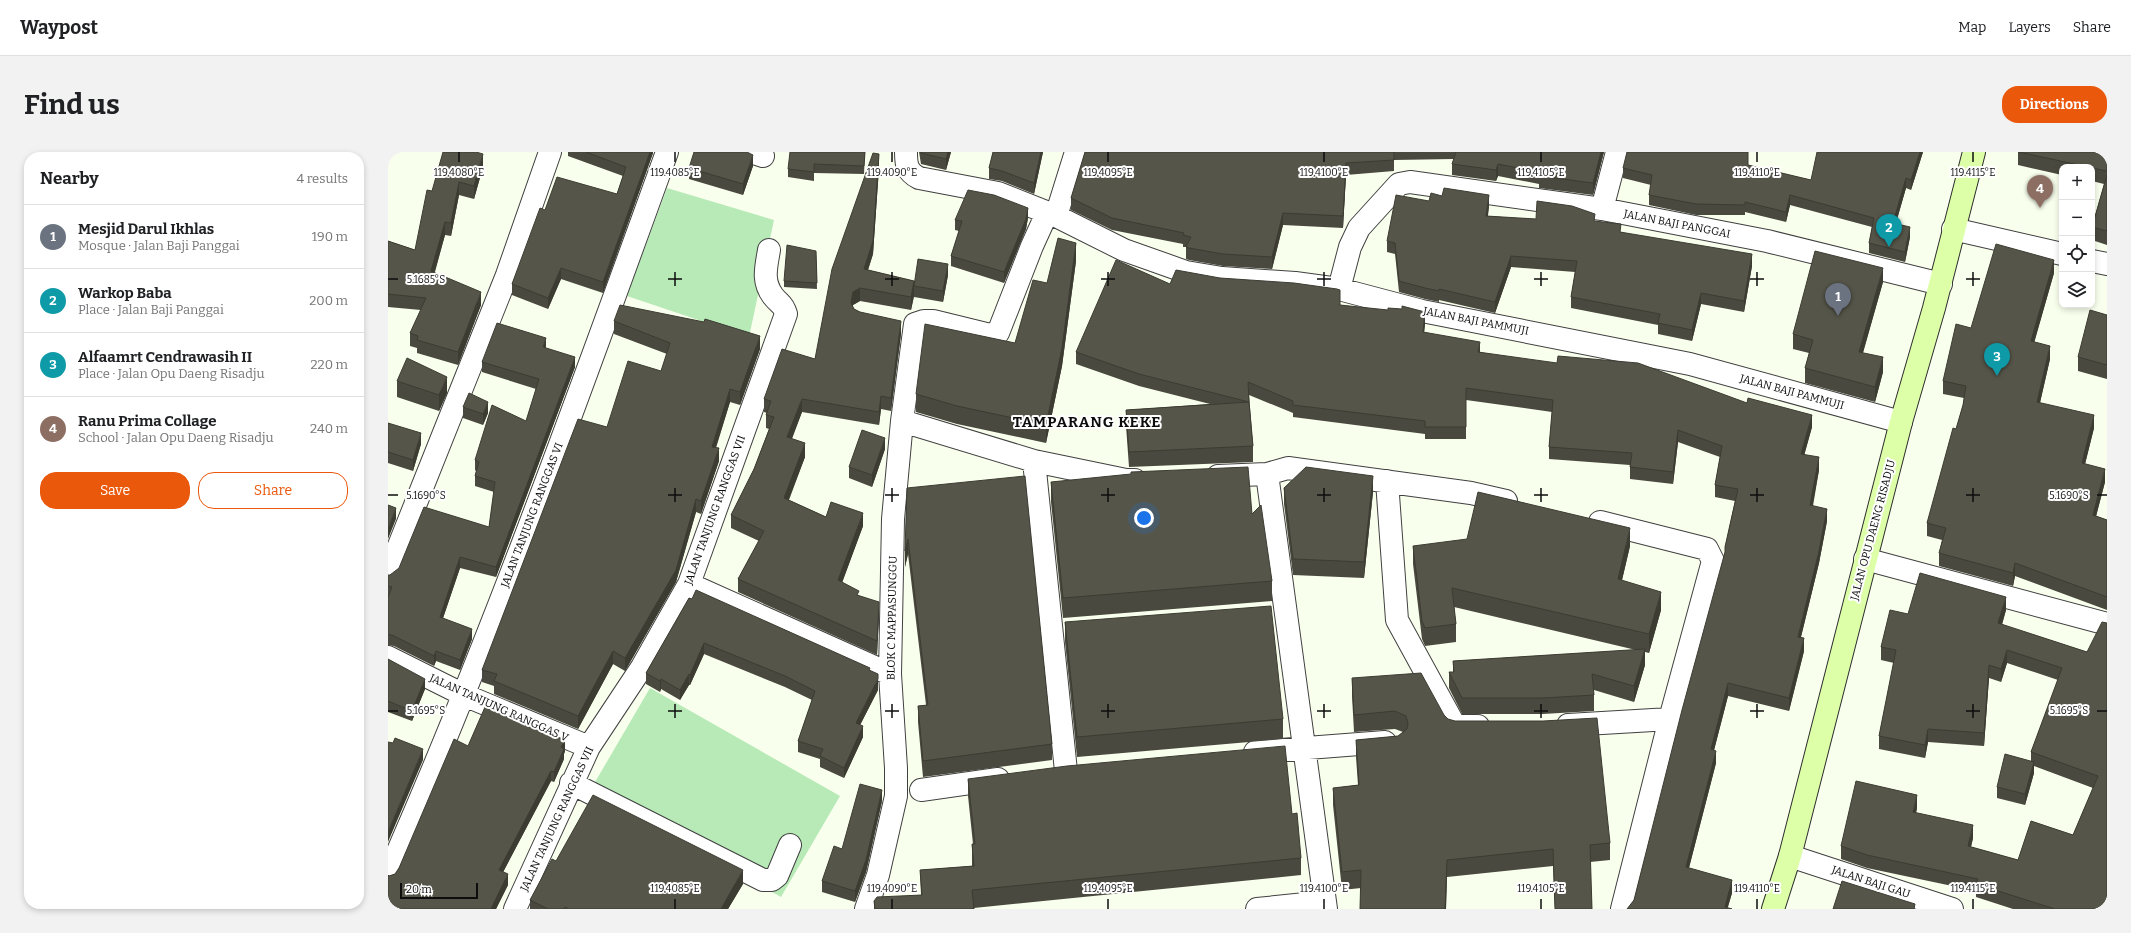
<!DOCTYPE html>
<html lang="en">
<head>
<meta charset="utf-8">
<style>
  :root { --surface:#fff; --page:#f2f2f2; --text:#202124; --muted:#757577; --line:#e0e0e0; --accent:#ea580c }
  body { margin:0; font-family:Bitter,serif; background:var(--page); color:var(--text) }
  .controls { position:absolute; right:12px; top:12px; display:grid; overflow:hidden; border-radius:8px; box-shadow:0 2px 6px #0003 }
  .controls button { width:36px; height:36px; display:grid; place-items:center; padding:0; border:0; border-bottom:1px solid var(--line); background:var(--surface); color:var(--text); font:20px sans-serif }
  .scale { position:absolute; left:12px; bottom:10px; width:78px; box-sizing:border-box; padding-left:4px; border:2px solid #0d0d0d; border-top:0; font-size:11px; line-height:14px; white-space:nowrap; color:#0d0d0d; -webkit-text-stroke:3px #fff; paint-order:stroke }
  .you { position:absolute; left:756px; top:366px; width:14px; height:14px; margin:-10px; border:3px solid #fff; border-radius:50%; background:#1a73e8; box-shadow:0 0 0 6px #1a73e833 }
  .badge { display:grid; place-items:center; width:26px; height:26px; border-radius:50%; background:var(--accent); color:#fff; font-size:13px; font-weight:700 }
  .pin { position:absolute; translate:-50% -33px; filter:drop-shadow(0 1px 2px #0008) }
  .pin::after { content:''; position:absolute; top:21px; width:14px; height:12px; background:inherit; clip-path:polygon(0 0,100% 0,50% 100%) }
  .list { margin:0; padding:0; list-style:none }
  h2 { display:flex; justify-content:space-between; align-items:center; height:52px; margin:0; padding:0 16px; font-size:17px }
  h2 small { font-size:13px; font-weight:400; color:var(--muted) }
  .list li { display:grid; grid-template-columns:26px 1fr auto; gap:12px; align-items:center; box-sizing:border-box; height:64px; padding:0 16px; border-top:1px solid var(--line) }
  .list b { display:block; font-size:15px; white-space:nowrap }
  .list p { margin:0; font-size:13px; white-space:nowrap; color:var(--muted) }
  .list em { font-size:13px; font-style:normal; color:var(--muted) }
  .actions { display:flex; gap:8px; padding:12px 16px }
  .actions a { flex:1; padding:9px 0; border:1px solid var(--accent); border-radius:16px; text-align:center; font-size:14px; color:var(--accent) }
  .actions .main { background:var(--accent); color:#fff }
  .icon { flex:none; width:22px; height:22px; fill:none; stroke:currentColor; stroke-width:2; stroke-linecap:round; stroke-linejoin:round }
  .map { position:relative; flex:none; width:1719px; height:757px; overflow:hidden; border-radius:16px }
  header { display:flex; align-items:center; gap:24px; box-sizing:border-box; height:56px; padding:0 20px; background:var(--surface); border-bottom:1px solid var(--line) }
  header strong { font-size:19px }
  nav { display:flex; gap:22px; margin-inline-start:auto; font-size:14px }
  .intro { display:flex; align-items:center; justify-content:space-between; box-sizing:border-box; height:96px; padding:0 24px }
  h1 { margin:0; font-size:28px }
  .button { padding:10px 18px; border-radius:16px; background:var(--accent); color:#fff; font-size:14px; font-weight:700 }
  main { display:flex; gap:24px; padding:0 24px }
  aside { flex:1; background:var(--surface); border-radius:16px; box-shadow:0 2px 6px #0003 }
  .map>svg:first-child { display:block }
  .green { fill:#b7eab7 }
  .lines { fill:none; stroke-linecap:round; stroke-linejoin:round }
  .minor-casing { stroke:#404040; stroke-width:24 }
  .tertiary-casing { stroke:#404040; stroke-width:24 }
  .secondary-casing { stroke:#2f2f2f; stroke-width:24 }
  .minor { stroke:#fff; stroke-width:22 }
  .tertiary { stroke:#fff; stroke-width:22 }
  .secondary { stroke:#dcffa8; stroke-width:22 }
  .wall { fill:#4a493f }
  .shaded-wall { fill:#3c3c33 }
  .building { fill:#565549; stroke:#3c3c33 }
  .ticks { fill:none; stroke:#0d0d0d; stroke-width:1.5 }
  .labels { text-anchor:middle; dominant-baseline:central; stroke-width:4; stroke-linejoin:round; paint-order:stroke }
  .street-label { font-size:11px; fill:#0d0d0d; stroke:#fff }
  .district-label { font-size:15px; font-weight:bold; letter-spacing:1px; fill:#0d0d0d; stroke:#fff }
  .ticks-label { font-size:10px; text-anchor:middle; fill:#0d0d0d; stroke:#fff; stroke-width:4; stroke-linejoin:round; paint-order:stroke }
</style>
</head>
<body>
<header>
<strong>Waypost</strong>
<nav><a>Map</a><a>Layers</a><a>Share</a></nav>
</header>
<div class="intro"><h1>Find us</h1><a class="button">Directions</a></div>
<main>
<aside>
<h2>Nearby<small>4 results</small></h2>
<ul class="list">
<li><span class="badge" style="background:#6b7280">1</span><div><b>Mesjid Darul Ikhlas</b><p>Mosque · Jalan Baji Panggai</p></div><em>190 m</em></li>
<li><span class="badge" style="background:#0f9aa8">2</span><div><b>Warkop Baba</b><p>Place · Jalan Baji Panggai</p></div><em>200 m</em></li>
<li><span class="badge" style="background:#0f9aa8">3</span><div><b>Alfaamrt Cendrawasih II</b><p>Place · Jalan Opu Daeng Risadju</p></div><em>220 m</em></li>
<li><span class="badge" style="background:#8d6e63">4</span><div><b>Ranu Prima Collage</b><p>School · Jalan Opu Daeng Risadju</p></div><em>240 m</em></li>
</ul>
<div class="actions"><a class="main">Save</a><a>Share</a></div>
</aside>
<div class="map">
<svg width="1719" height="757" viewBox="0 0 1719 757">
  <rect width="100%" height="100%" fill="#f9ffed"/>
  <path class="green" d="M279 36 386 68 361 185 239 144Z
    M262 536 452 644 393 745 203 637Z"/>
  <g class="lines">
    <g class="minor-casing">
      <path id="minor" d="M363 0 375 4
        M518 0C518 13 519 20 531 26L610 41 668 64 736 98 798 120 834 126 907 131 951 137 1034 159 1302 212 1513 270
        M1214 57 1229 0
        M668 64 688 0
        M1565 77 1674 102
        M1704 109 1719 112
        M951 137 962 95 971 76 1011 32 1022 30 1214 57 1379 89 1553 132
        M527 172 536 169H545L598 182 607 183 610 181 644 94 659 61
        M514 269 646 309 738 328H747
        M646 309 678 619
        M879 322 900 316 1083 341 1118 349
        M830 324 879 322 938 757
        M999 329 1009 468 1067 574H1090
        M1212 370 1319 397 1325 409 1282 567 1234 757
        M1477 407 1719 472
        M0 421 119 123 162 0
        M301 432 502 522
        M0 505 76 543 201 595
        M1180 573 1282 567
        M867 600 997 590
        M183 631 375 728H384L389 724 402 693
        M533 638 610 627
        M0 722C104 486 191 242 279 0
        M127 757 201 595 254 515 301 432 398 162C395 151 392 153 385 144 374 129 378 116 381 98
        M478 757 490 723 508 644V616L502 522 505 367 514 269 527 172
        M869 757 937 750"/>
    </g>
    <g class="tertiary-casing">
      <path id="tertiary" d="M1402 704 1564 757"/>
    </g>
    <g class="secondary-casing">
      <path id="secondary" d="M1385 757 1402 704 1513 270 1546 156 1586 0"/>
    </g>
    <use href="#minor" class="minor"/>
    <use href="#tertiary" class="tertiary"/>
    <use href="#secondary" class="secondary"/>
  </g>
  <path class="wall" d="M180 0H265V1L215 141 173 127 160 157 124 143V132L157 58 229 42 235 24 180 4Z
    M477 0 476 22 426 21V29L400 25V17Z
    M531 0H563L558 18 533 12Z
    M605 0H655L646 42 614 29 601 27V16Z
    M697 0H1216L1205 43 1151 36V32L1110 24 1108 29 1064 23V12L1066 7 1006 8V19L958 23 955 76 895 73 884 117 835 114 801 108 798 107V95H795V92L724 78 683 58V46Z
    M1535 0 1523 38 1518 36 1508 71 1522 85 1517 110 1481 101V91L1484 75 1402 53 1398 70 1357 60V63H1308L1261 53V43L1263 33 1235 26V16L1360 13 1423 28Z
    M1630 0H1719V93L1704 88V75L1716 32 1704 29V15H1674V23L1630 13Z
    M365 14 355 43 301 27V16Z
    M95 15 86 47 71 43 63 84 57 83 47 120 93 153 70 213 29 201V196L22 194V181L33 158 0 155V89L27 98 44 39Z
    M491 16 485 102 480 118 526 129 560 123 555 150 526 145V144L523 158 472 149 465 153V155L466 157 513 182 503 259 493 257 491 273 414 260 404 287 417 305 401 348 438 365 475 374 454 430 471 444 491 463 489 503 350 440V427L371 389 343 376V363L366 317 381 277 378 276V263L379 261 376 260V247L427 207Z
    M1101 54 1100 64 1148 67 1207 69 1233 80 1364 114 1356 160 1313 152 1304 189 1270 182V173L1183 156V145L1187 120 1123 115 1107 161 1051 148V150L1037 147 1011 140 1007 102 999 100V89Z
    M640 66 638 77 616 131 563 114V104L571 79 567 78V68Z
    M428 99 429 137 396 135V129Z
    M688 109 674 214 658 291 569 272 528 260V242L627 191 659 131Z
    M1666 121 1646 190 1662 207 1652 251 1706 276 1697 312 1717 330 1708 364 1719 368V458L1627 424 1625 434 1551 414V401L1554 388 1539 384V371L1568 277 1575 253 1576 246 1555 242V229L1583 176Z
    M832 126 1037 172 1036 180 1092 200 1424 275 1416 303 1431 318 1425 354 1439 369 1431 411 1413 485 1416 499 1401 559 1340 544 1326 598 1328 611 1301 716 1344 741 1340 755 1246 748 1337 402V395L1347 349 1327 345V333L1332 305 1290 290 1285 332 1242 327V313L1161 307V295L1164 260 1078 248V287H1037V282L905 265V261L861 243 865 294V310L741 315 738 274V258L822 252 751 234 688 212V200L782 132Z
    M1495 130 1475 201 1495 220 1487 250 1417 231V216L1421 201 1405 197V182Z
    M1719 163V227L1690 219V205Z
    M226 169 372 197 352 253 342 250 328 296 331 309 313 362 308 360 288 430 237 519 225 512 190 577 106 542V534L94 530V518L219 275 273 219 279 202 226 182Z
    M158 196 187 215 108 425 72 416 55 466 84 487 72 518 48 509 46 514 6 494 0 493V423H2L101 375 106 340 87 334V324L88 319 87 318V308L138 269 148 237 94 220V210Z
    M9 229 59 241 51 259 9 245Z
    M75 255 100 261 95 273 75 266Z
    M0 271 33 292 25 319 0 311Z
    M497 297 484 335 461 326V315Z
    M663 330 864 362 884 429V449L675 466 663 350Z
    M519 336 664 592V608L535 625 530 570V554L538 553 520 402 517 415Z
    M896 336 985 340 976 426 905 423 896 352Z
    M1025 394H1242L1234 428 1273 458 1261 501 1257 500V513L1246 550 1206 538V559L1155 562H1074L1061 536V520H1065V509L1248 498 1066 455 1068 472V490L1037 494 1034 487 1025 412Z
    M301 446 482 518 490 538 472 573 475 585 456 626 432 615V607L410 600V589L424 548 397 535 316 502 302 533H301L292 548 273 537 272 540 258 532V521Z
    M1618 458 1614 473 1699 500 1719 471V757H1625L1588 745V739L1479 716 1453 707V694L1529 656 1528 661 1585 686 1583 695 1630 708 1685 683 1705 636 1646 614V621L1637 653 1609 646V635L1643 609V600L1670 528 1619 511 1613 530 1601 526 1596 594 1540 590 1537 606 1491 597V584L1506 511 1493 508V495L1520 462Z
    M677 470 895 567V587L689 605 677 490Z
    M0 507 37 537 24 569 0 560Z
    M964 526 1056 563 1060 567 1222 691V708L1202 710 1204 757H1167L1165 714 1059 725 1058 757H972L973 736 954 738 945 653V636L970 633 968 605V588L1010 584 1015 580 1007 577 966 580 964 544Z
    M80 594 177 599 176 602V607L166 630 163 629 115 720 120 733 108 757H0L1 724 7 722 11 716Z
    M580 627 904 662 913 706V723L586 756V757H486V749L533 743 532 718 584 714V692H585L580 644Z
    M494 649 478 720 467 750 434 740V729L454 697Z
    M168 709 355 732 340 757H142V748Z"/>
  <path class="shaded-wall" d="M262 0H265V1L215 141V130Z
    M560 0H563L558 18V7Z
    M653 0H655L646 42V31Z
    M1213 0H1216L1205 43V31Z
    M1532 0H1535L1523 38V28Z
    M95 2V15L86 47V34Z
    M491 2V16L485 102 476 130V117Z
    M365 3V14L355 43V32Z
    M958 11V23L955 76V64Z
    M1110 12V24L1108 29V18Z
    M1518 26V36L1505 81V71Z
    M71 30V43L63 84V71Z
    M1101 43V54L1098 75V64Z
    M1402 43V53L1398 70V60Z
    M640 56V66L638 77 616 131V120Z
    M895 61V73L884 117V105Z
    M57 70V83L43 132V119Z
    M1522 75V85L1517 110V100Z
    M688 91V109L674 214 658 291V273Z
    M1364 102V114L1356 160V149Z
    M1123 104V115L1107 161V150Z
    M1666 108V121L1643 202V189Z
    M560 112V123L555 150V139Z
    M173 116V127L160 157V146Z
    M1495 116V130L1471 214V200Z
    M526 129V144L523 158V145Z
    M472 136V149L465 153 463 164V151L465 140Z
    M93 140V153L70 213V200Z
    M1313 141V152L1304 189V178Z
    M1037 160V172L1035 192V180Z
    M513 169V182L503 259V246Z
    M372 184V197L352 253V240Z
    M158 186V196L155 195Z
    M1092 190V202L1090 200Z
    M1662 194V207L1649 263V250Z
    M187 205V215L108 425V415Z
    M1495 205V220L1487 250V235Z
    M59 225V241L51 259V243Z
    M342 237V250L324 307V295Z
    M493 244V257L491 273V260Z
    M414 247V260L399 298V285Z
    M100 250V261L95 273V262Z
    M1424 263V275L1413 315V302Z
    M1706 263V276L1694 324V311Z
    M1290 278V290L1285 332V320Z
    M33 281V292L25 319V308Z
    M497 286V297L484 335V323Z
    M417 291V305L396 359V346Z
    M331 296V309L313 362V349Z
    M1431 305V318L1422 366V353Z
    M1717 317V330L1705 376V363Z
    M985 324V340L976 426V410Z
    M308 347V360L288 430 237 519V506Z
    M8 356V367L0 387V377Z
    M1439 357V369L1431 411 1410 497V485Z
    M475 361V374L450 442V428Z
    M1242 376V394L1230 445V427Z
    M520 387V402L517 415V399Z
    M72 405V416L52 475V465Z
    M1627 411V424L1625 434V421Z
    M1273 440V458L1261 501V482Z
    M1618 445V458L1610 485V471Z
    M491 450V463L489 503V489Z
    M84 477V487L72 518V508Z
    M1416 486V499L1401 559V546Z
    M316 491V502L302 533V523Z
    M1257 497V513L1246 550V534Z
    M1619 498V511L1613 530V517Z
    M48 499V509L46 514V504Z
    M225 499V512L190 577V564Z
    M1601 513V526L1596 594V581Z
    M301 522V533L292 548V538Z
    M37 527V537L24 569V559Z
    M273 527V537L272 540V529Z
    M490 527V538L468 581V571Z
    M1340 531V544L1323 610V597Z
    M475 574V585L456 626V616Z
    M1540 577V590L1537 606V593Z
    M177 588V599L176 602V607L166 630V620L173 595Z
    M35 597V608L0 690V680Z
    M1328 599V611L1298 727V715Z
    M1646 610V621L1637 653V642Z
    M163 619V629L111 728V718Z
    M494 638V649L478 720 467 750V739Z
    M1529 643V656L1525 674V660Z
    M1585 673V686L1580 707V694Z
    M1059 708 1058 757H1057Z
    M355 718V732L340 757H333Z
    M120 722V733L108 757H103Z
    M1344 728V741L1339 757 1337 755Z"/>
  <path class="building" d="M55 0H88L95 2 86 34 71 30 63 71 57 70 43 119 93 140 70 200 29 188 30 184 22 181 38 146 0 142V89L27 98 39 38 44 39Z
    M198 0H262L215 130 173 116 160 146 124 132 152 56 157 58 169 25 229 42 238 15Z
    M306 0H359L365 3 355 32 301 16Z
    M402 0H477L476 14 426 12V20L400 17Z
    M532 0H560L558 7 533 1Z
    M605 0H653L646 31 614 19 601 16Z
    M697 0H1006V8L958 11 955 64 895 61 884 105 835 102 801 96 798 95 803 85 795 83 796 81 724 66 683 46Z
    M1068 0H1213L1205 31 1151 24V20L1110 12 1108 18 1064 12Z
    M1239 0H1360V13L1423 28 1429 0H1532L1523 28 1518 26 1505 71 1522 75 1517 100 1481 91 1486 66 1402 43 1398 60 1357 50V53L1308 52 1261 43 1264 23 1235 16Z
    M1631 0H1719V19L1704 16V15H1700Z
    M485 1 491 2 485 89 476 117 526 129 523 145 472 136 465 140 463 151 466 157 472 160 513 169 503 246 493 244 491 260 414 247 399 285 417 291 396 346 438 365 443 350 475 361 450 428 471 439 469 443 491 450 489 489 350 427 376 379 343 363 366 317 386 265 378 263 383 249 376 247 394 197 427 207 444 117Z
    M1719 23V79L1704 75Z
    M1056 36 1101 43 1098 64 1148 67 1149 49 1184 54 1207 62 1206 69 1233 72 1232 80 1364 102 1356 149 1313 141 1304 178 1270 171 1272 162 1183 145 1189 109 1123 104 1107 150 1051 137V139L1037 136 1011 129 1007 91 999 89 1008 43 1041 49 1043 41 1054 44Z
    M580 38 606 43 640 56 638 67 616 120 563 104 574 69 567 68Z
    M670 86 688 91 674 196 658 273 569 254 528 242 537 172 627 191 645 128 659 131Z
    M1608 92 1666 108 1643 189 1662 194 1649 250 1706 263 1694 311 1717 317 1705 363 1719 368V445L1627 411 1625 421 1551 401 1558 376 1539 371 1565 276 1568 277 1575 253 1578 234 1555 229 1568 172 1583 176Z
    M399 93 428 99 429 131 396 129Z
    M1427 99 1495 116 1471 200 1495 205 1487 235 1417 216 1425 188 1405 182Z
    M530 107 560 112 555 139 526 134Z
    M728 108 782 132 788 118 832 126 906 131 949 137 952 138V153L1000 158V156L1014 157V154L1037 160 1035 180 1092 190 1090 200 1169 211 1170 204 1250 211 1359 251 1360 246 1424 263 1413 302 1431 305 1422 353 1439 357 1431 399 1410 485 1416 486 1401 546 1340 531 1323 597 1328 599 1298 715 1344 728 1337 755 1344 757H1239L1246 748 1294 558 1337 400V395L1350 337 1327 333 1334 294 1290 278 1285 320 1242 315 1244 301 1161 295 1165 248 1078 236V275H1037V269L905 253V249L860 230 861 250 751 222 688 200Z
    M232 153 316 170 317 167 372 184 352 240 342 237 324 295 331 296 313 349 308 347 288 418 237 506 225 499 190 564 106 529 109 522 94 518 190 267 219 275 240 209 273 219 282 191 226 169Z
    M1702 158 1719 163V213L1690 205Z
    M109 171 158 186 155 195 187 205 108 415 72 405 52 465 84 477 72 508 48 499 46 504 6 484 0 482V445L4 435 0 434V423H2L11 416 36 355 101 375 107 330 87 324 91 310 87 308 104 253 138 269 151 227 94 210Z
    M19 206 59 225 51 243 9 229Z
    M81 241 100 250 95 262 75 255Z
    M861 250 865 294 741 300 738 258Z
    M0 271 33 281 25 308 0 300Z
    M474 278 497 286 484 323 461 315Z
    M860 315 864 362 873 353 884 429 675 446 663 330 743 322V320Z
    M918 315 985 324 976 410 905 407 896 336Z
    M637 324 664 592 535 609 530 554 540 553 520 387 517 399 519 336Z
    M1090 340 1242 376 1230 427 1273 440 1261 482 1064 436 1068 472 1037 476 1034 469 1025 394 1079 387Z
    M0 353 8 356 0 377Z
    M1532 421 1618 445 1610 471 1699 500 1714 470 1719 471V757H1667L1588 732 1590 727 1479 703 1453 694 1468 629 1529 643 1525 660 1585 673 1580 694 1630 708 1643 669 1685 683 1710 624 1643 600 1674 516 1619 498 1613 517 1601 513 1596 581 1540 577 1537 593 1491 584 1508 498 1493 495 1502 458 1520 462Z
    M308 438 482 516 481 518 490 522V527L468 571 475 574 456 616 432 604 435 597 410 589 427 539 397 524 316 491 302 523 301 522 292 538 273 527 272 529 258 521 301 446 304 447Z
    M883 454 895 567 689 585 677 470Z
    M1257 497 1246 534 1204 522 1206 543 1155 546H1074L1061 520H1066L1065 509Z
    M0 507 37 527 24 559 0 549Z
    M1033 521 1056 563 1060 567 1067 569H1155L1209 566 1222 691 1202 693 1204 757H1167L1165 697 1059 708 1057 757H972L973 718 954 720 945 636 971 633 968 588 1010 584 1019 577 1020 571 1018 564 1007 559 966 563 964 526Z
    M97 555 177 588 173 595 176 597 166 620 163 619 111 718 120 722 103 757H0V723L1 724 7 722 11 716 66 587 80 594Z
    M7 586 35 597 0 680V590L5 591Z
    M897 594 904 662 909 661 913 706 584 738 586 757H487L486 749 489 745 534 743 532 718 586 714 584 692H587L580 627 679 614Z
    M1617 602 1646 610 1637 642 1609 635Z
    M472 632 494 638 478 708 467 739 434 729 446 694 454 697Z
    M205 643 355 718 333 757H181L177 755 176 757H160L142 748 164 707 168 709Z
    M1454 729 1527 752 1526 757H1445Z"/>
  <path class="ticks" d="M71 0V10M287 0V10M504 0V10M720 0V10M936 0V10M1153 0V10M1369 0V10M1585 0V10M287 120V134M504 120V134M720 120V134M936 120V134M1153 120V134M1369 120V134M1585 120V134M0 127H10M280 127H294M497 127H511M713 127H727M929 127H943M1146 127H1160M1362 127H1376M1578 127H1592M287 336V350M504 336V350M720 336V350M936 336V350M1153 336V350M1369 336V350M1585 336V350M0 343H10M280 343H294M497 343H511M713 343H727M929 343H943M1146 343H1160M1362 343H1376M1578 343H1592M1709 343H1719M287 552V566M504 552V566M720 552V566M936 552V566M1153 552V566M1369 552V566M1585 552V566M0 559H10M280 559H294M497 559H511M713 559H727M929 559H943M1146 559H1160M1362 559H1376M1578 559H1592M1709 559H1719M287 747V757M504 747V757M720 747V757M936 747V757M1153 747V757M1369 747V757M1585 747V757"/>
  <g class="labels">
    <g class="street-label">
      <text transform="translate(1289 72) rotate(11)">JALAN BAJI PANGGAI</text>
      <text transform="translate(1088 169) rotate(11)">JALAN BAJI PAMMUJI</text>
      <text transform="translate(1404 240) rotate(15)">JALAN BAJI PAMMUJI</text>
      <text transform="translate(327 358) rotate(-70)">JALAN TANJUNG RANGGAS VII</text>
      <text transform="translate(144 363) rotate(-69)">JALAN TANJUNG RANGGAS VI</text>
      <text transform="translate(1485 378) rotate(-75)">JALAN OPU DAENG RISADJU</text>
      <text transform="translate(504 466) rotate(-89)">BLOK C MAPPASUNGGU</text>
      <text transform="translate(111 556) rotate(24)">JALAN TANJUNG RANGGAS V</text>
      <text transform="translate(169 667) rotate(-65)">JALAN TANJUNG RANGGAS VII</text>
      <text transform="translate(1483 730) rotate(18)">JALAN BAJI GAU</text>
    </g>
    <g class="district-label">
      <text x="699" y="270">TAMPARANG KEKE</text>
    </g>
  </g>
  <g class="ticks-label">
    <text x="71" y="24">119.4080°E</text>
    <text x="287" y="24">119.4085°E</text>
    <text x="504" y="24">119.4090°E</text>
    <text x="720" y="24">119.4095°E</text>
    <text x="936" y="24">119.4100°E</text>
    <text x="1153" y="24">119.4105°E</text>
    <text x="1369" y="24">119.4110°E</text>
    <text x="1585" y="24">119.4115°E</text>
    <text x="38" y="131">5.1685°S</text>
    <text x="38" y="347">5.1690°S</text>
    <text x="1681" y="347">5.1690°S</text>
    <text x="38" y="562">5.1695°S</text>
    <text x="1681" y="562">5.1695°S</text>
    <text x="287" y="740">119.4085°E</text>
    <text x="504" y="740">119.4090°E</text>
    <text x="720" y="740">119.4095°E</text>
    <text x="936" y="740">119.4100°E</text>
    <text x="1153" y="740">119.4105°E</text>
    <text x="1369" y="740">119.4110°E</text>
    <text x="1585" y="740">119.4115°E</text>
  </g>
</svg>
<div class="controls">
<button>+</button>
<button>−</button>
<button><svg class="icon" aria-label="locate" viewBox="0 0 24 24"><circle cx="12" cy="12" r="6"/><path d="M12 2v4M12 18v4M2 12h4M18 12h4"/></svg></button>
<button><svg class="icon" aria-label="layers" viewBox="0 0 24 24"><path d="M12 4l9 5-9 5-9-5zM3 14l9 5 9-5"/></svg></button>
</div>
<div class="scale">20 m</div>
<div class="you"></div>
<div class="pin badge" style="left:1450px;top:164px;background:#6b7280">1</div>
<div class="pin badge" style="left:1501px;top:95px;background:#0f9aa8">2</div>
<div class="pin badge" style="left:1609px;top:224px;background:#0f9aa8">3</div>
<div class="pin badge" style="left:1652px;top:56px;background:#8d6e63">4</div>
</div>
</main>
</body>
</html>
